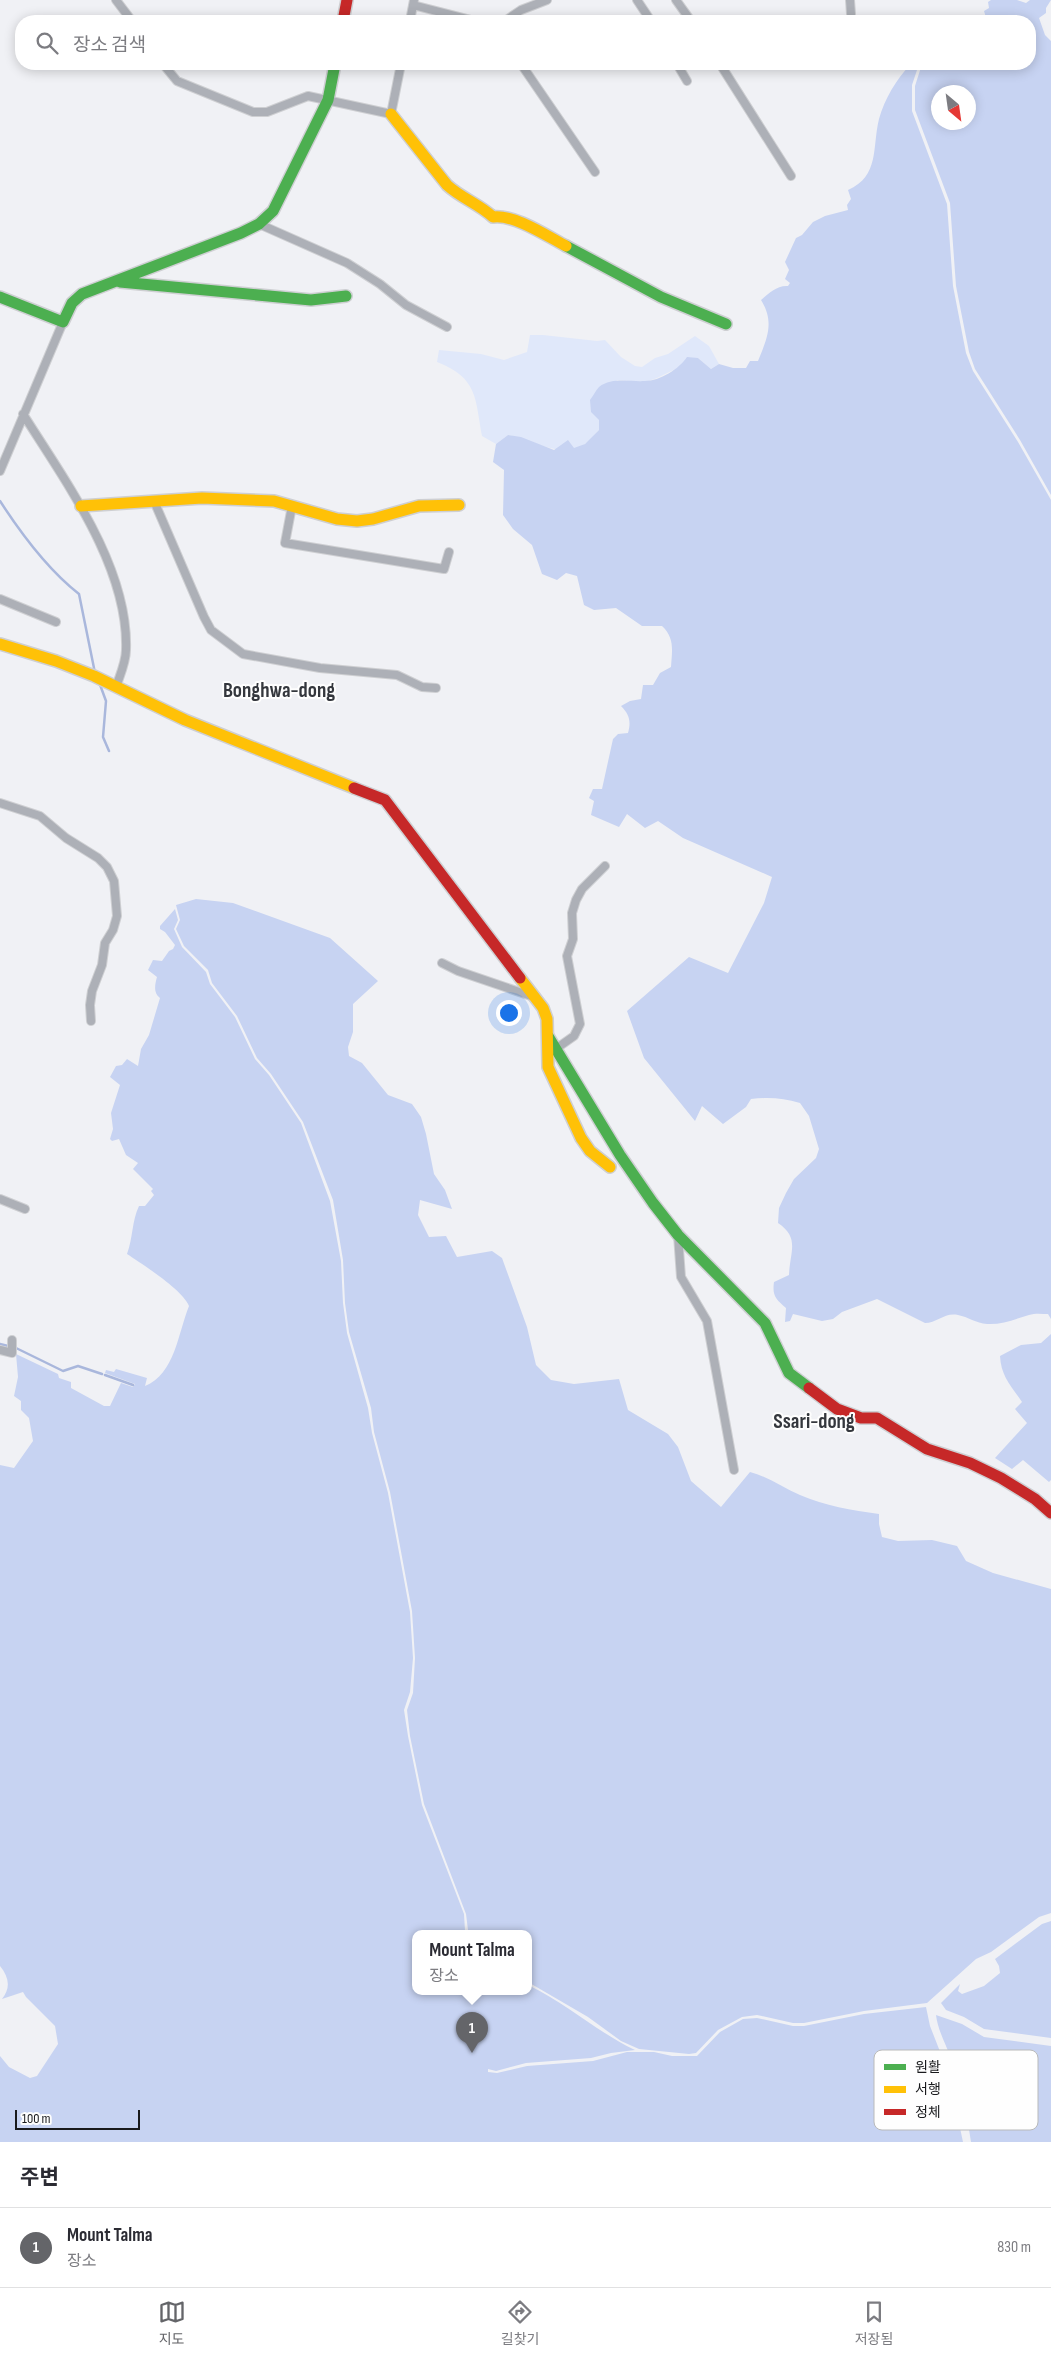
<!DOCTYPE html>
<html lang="ko">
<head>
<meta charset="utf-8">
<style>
  :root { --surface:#fff; --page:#f2f2f3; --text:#2b2b33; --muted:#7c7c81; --line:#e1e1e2; --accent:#646569 }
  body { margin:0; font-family:"Sofia Sans Condensed","Noto Sans KR",sans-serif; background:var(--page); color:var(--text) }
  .compass { position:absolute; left:931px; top:85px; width:45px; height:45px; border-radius:50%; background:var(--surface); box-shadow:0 2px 12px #0003; rotate:151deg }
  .scale { position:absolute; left:15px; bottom:12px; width:125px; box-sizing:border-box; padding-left:5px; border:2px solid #191a1d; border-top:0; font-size:14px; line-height:18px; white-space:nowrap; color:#191a1d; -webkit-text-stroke:4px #fefefe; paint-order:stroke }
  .you { position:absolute; left:508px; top:1012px; width:18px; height:18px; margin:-12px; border:4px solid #fff; border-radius:50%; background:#1a73e8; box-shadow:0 0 0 8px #1a73e833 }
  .badge { display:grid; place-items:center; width:32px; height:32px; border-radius:50%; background:var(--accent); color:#fff; font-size:16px; font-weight:700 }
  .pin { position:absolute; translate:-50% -41px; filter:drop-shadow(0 1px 2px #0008) }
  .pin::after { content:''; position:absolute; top:26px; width:18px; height:15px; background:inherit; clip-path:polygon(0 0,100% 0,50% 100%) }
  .popup { position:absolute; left:412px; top:1930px; width:120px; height:65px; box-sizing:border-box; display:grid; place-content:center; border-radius:10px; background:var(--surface); filter:drop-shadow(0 1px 4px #0005); font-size:16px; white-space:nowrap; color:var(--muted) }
  .popup b { font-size:19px; color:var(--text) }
  .popup::after { content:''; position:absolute; left:50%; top:100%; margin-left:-10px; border:10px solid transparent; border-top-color:var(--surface) }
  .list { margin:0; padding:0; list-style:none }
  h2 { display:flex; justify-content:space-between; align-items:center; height:65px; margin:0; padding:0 20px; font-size:21px }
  h2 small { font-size:16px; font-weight:400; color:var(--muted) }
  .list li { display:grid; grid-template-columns:32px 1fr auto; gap:15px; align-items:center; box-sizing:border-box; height:80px; padding:0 20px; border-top:1px solid var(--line) }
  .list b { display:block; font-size:19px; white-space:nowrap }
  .list p { margin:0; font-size:16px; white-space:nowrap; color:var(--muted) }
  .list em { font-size:16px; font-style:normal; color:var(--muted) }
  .icon { flex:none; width:28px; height:28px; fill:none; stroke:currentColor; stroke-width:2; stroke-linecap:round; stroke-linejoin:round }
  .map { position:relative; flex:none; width:1051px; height:2142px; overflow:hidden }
  .search { position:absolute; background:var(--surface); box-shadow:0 2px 12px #0003; left:15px; right:15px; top:15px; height:55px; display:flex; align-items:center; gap:12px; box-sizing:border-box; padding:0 18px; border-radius:20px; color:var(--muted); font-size:19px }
  .sheet { height:145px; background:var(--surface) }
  nav { display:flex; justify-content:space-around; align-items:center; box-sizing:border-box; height:70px; border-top:1px solid var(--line); background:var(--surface); font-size:14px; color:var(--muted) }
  nav a { display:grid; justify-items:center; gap:2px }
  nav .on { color:var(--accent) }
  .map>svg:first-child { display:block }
  .green { fill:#e0e8fa }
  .forest { fill:#c7d3f2; fill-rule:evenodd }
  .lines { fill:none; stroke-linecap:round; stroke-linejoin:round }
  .stream { stroke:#a9b7dc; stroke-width:2.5 }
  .street-casing { stroke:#cecfd2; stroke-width:10 }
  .fast-casing { stroke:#cecfd2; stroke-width:14 }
  .slow-casing { stroke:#cecfd2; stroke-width:14 }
  .jam-casing { stroke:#cecfd2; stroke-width:14 }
  .street { stroke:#adb0b7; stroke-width:8 }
  .fast { stroke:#4caf50; stroke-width:11 }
  .slow { stroke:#ffc107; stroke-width:11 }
  .jam { stroke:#c62828; stroke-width:11 }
  .labels { text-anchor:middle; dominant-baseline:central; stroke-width:4; stroke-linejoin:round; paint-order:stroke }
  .quarter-label { font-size:21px; font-weight:bold; fill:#34373d; stroke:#fefefe }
  .key { fill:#fefefe; stroke:#b9baba; stroke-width:1 }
  .key-label { font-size:14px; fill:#191a1d }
</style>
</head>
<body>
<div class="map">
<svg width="1051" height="2142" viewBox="0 0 1051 2142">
  <rect width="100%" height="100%" fill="#f0f1f5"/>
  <path class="green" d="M530 335H543L597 341 605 340 621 357 635 366 642 367 655 358 668 354 695 336 709 346 719 364 711 369 698 358 657 378 646 382 617 380 599 420V430C594 435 590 441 585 444 560 460 533 439 508 435L496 444 482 436C475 398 478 378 437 362L439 350 481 354 504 360 527 352Z"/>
  <path class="forest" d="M991 0H1017L1026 3 1030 0H1051L1046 8V13L1039 18 1045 35 1051 41V495L1020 440 975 369 969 352 956 286 950 203 915 110V86L922 64H1030V21H987L984 11 989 8 988 2ZM938 92H968V122H938Z
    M919 64 912 85V111L947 204 953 286 966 353 973 371 1018 442 1051 500V1319L1048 1314C1042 1314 1035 1313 1029 1315 1015 1319 1001 1325 987 1324 976 1323 968 1317 958 1315 945 1312 937 1323 925 1323L877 1299 842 1312 833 1319 822 1321 793 1314 790 1321 785 1322 786 1308C776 1299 772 1296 774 1282L789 1275C790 1251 800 1238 778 1223L779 1208 786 1193 794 1179 816 1158 819 1149 809 1116 800 1103C783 1098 769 1097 751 1099L746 1107 723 1124 702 1106 695 1121 644 1058 627 1011 689 957 728 973 764 903 772 877 683 838 658 821 645 828 627 814 619 827 591 815 594 801 589 798 593 789H602L613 739 618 734 628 733C631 722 630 715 621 706L630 701 641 699 643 685H653L660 673 671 667C672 651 675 638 662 626H642L616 608 594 610 584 605 577 576 566 573 557 580 542 574 532 545 513 529 503 515 504 470 493 462 496 444 508 435 521 437 554 450 568 440 574 448 585 444 599 430V420L591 412 590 400C593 396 596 390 599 387 612 377 630 382 645 381 660 381 679 369 687 357L698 358 711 369 719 364 733 368H746L750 361H758C767 339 775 322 761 300 768 294 777 285 788 286L790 283 785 279 789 270 785 262 796 238 802 235 813 222 825 216 848 210 847 205 851 199 848 190C880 176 872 147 879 119 885 98 896 80 910 65Z
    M196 899 233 903 330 938 378 981 353 1004V1032L348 1047 349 1056 362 1063 388 1095 412 1104 421 1117 426 1134 434 1174 445 1190 452 1209 420 1200 418 1215 429 1237 446 1236 457 1257 492 1251 502 1258 527 1327 536 1365 551 1380 574 1384 619 1379 628 1410 668 1434 678 1447 691 1481 721 1507 750 1472C769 1477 783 1488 800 1495 825 1506 852 1510 879 1514V1524L882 1537 898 1541 932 1540 957 1546 966 1561 993 1573 1051 1589V1913L1039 1917 991 1952 976 1959 927 2003 864 2011 804 2023H793L757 2015 742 2017 718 2030 696 2053 689 2054 639 2049 621 2041 588 2017 528 1982V1934H472L468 1930 466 1914 424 1804 410 1736 407 1710 413 1693 415 1658 412 1611 390 1492 374 1432 371 1408 349 1332 345 1303 343 1260 333 1200 303 1122 271 1074 257 1058 237 1016 212 983 208 970 184 946 176 929 180 920 176 905Z
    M175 909 178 920 174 929 182 947 206 972 210 984 235 1017 255 1059 269 1075 301 1123 330 1201 341 1261 343 1303 347 1333 368 1408 372 1433 388 1493 410 1612 413 1658 410 1692 404 1710 408 1736 422 1805 464 1914 465 1931 468 1934H416V1992H528V1985C566 2003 597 2032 635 2050L611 2053 591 2058 526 2063 496 2071 488 2069V2072L497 2073 527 2066 593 2061 627 2052H654L672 2056H697L720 2032 743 2019 757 2018 793 2026H804L864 2014 926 2007 930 2026 948 2072 963 2142H0V2056L9 2067 30 2078 37 2076 58 2044 55 2026 26 1997 23 1992 2 1999C11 1988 9 1977 0 1966V1465L14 1468 33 1441 29 1418 21 1410V1401L14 1396 18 1377 16 1354 58 1374 59 1378 71 1382V1388L104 1406H110L121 1383 133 1387 135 1384 105 1373 106 1370 114 1372 116 1369 147 1378 145 1386C175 1374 178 1333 189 1306 183 1290 142 1264 127 1254 133 1238 132 1220 139 1206H145L154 1195 151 1191 153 1189 133 1169 138 1163 126 1155 119 1139 112 1141 110 1139 113 1129 111 1113 120 1085 110 1077 116 1066 122 1065 127 1059 138 1066 141 1049 149 1035 160 998C153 993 155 984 157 977L148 970 153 960 162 961 169 951 173 949 175 945 165 932 160 929V926Z
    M1051 1334V1480L1049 1482 1023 1460 1012 1469 995 1458 1027 1423 1015 1409 1022 1402C1011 1386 1001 1376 1000 1356L1021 1345 1041 1343Z
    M1051 1921V2038L984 2029 964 2017 946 2010 941 2003 960 1984 958 1991 962 1994 984 1986 1000 1973 999 1966 995 1959 1042 1924Z
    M936 2015 962 2024 984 2037 1051 2046V2142H971C967 2114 960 2086 951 2059 946 2044 938 2031 936 2015Z"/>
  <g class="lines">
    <path class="stream" d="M0 501C22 535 47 569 79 594L95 673
      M99 682 106 701 103 737 109 751
      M0 1344 8 1346
      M14 1347 63 1371 78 1366 102 1374
      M105 1375 133 1385"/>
    <g class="street-casing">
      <path id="street" d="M116 0 132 21
        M637 0 651 21
        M676 0 691 21
        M850 0 851 14
        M413 5 475 21
        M410 21 414 0
        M505 21 521 10 547 0
        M163 64 177 81 253 112H267L308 96 391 114 401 64
        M521 64 595 172
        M677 64 687 81
        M720 64 791 176
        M259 224 347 263 380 284 406 305 447 327
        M23 414C65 481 129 567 126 650 126 662 120 675 116 687
        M0 471 63 322
        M154 501 204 617 211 630 243 654 320 668 397 675 422 687 436 688
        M292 506 285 543 444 569 449 552
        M0 599 56 622
        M0 803 40 816 66 838 98 858 107 867 114 881 117 916 113 930 105 943 102 965 92 991 90 1005 91 1021
        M442 963 458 971 534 997
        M557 1048 574 1036 580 1024 567 956 573 939 572 913 576 900 582 889 605 866
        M0 1199 25 1209
        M678 1235 681 1277 707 1321 734 1470
        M0 1350 12 1353V1340"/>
    </g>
    <g class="fast-casing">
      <path id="fast" d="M566 246 661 297 726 324
        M120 282 311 300 346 296
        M0 297 63 322 72 303 82 294 241 233 259 224 273 211 328 100 335 64
        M548 1036 620 1155 653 1203 678 1235 765 1323 789 1373 809 1388"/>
    </g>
    <g class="slow-casing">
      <path id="slow" d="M391 114 447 185C461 198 479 204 493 217 514 214 547 236 566 246
        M81 506 202 498 274 501 337 519 357 521 373 519 419 506 459 505
        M0 644 56 661 94 676 185 720 354 788
        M520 978 543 1008 547 1019 548 1067 581 1138 590 1151 610 1167"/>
    </g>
    <g class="jam-casing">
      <path id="jam" d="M343 21 347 0
        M354 788 385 800 520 978
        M809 1388 837 1409 861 1418H877L927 1449 970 1463 1001 1478 1035 1499 1051 1513"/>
    </g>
    <use href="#street" class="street"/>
    <use href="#fast" class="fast"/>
    <use href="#slow" class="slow"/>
    <use href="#jam" class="jam"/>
  </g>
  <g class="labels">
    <g class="quarter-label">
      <text x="279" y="690">Bonghwa-dong</text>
      <text x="814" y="1421">Ssari-dong</text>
    </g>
  </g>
  <rect x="874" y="2050" width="164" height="80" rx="8" class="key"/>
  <rect x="884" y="2064" width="22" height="6" fill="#4caf50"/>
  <rect x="884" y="2086" width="22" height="7" fill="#ffc107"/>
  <rect x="884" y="2109" width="22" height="6" fill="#c62828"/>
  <g class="key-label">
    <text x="915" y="2072">원활</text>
    <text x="915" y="2094">서행</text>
    <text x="915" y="2117">정체</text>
  </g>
</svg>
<svg class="compass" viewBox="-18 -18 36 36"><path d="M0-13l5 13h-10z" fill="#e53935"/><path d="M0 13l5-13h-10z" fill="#7c7c81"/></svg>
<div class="scale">100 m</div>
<div class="you"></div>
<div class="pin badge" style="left:472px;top:2053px">1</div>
<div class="popup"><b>Mount Talma</b>장소</div>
<div class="search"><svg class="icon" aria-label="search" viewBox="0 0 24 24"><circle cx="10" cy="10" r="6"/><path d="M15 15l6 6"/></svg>장소 검색</div>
</div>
<section class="sheet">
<h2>주변<small></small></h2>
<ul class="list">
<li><span class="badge">1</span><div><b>Mount Talma</b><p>장소</p></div><em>830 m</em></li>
</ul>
</section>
<nav>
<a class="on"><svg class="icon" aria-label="map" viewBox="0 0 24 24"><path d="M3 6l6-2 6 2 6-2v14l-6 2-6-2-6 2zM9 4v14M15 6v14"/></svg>지도</a>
<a><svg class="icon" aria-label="directions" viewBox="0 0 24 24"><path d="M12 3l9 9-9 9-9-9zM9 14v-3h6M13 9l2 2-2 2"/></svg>길찾기</a>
<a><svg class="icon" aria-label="saved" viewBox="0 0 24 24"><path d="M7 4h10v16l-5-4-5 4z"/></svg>저장됨</a>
</nav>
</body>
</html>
